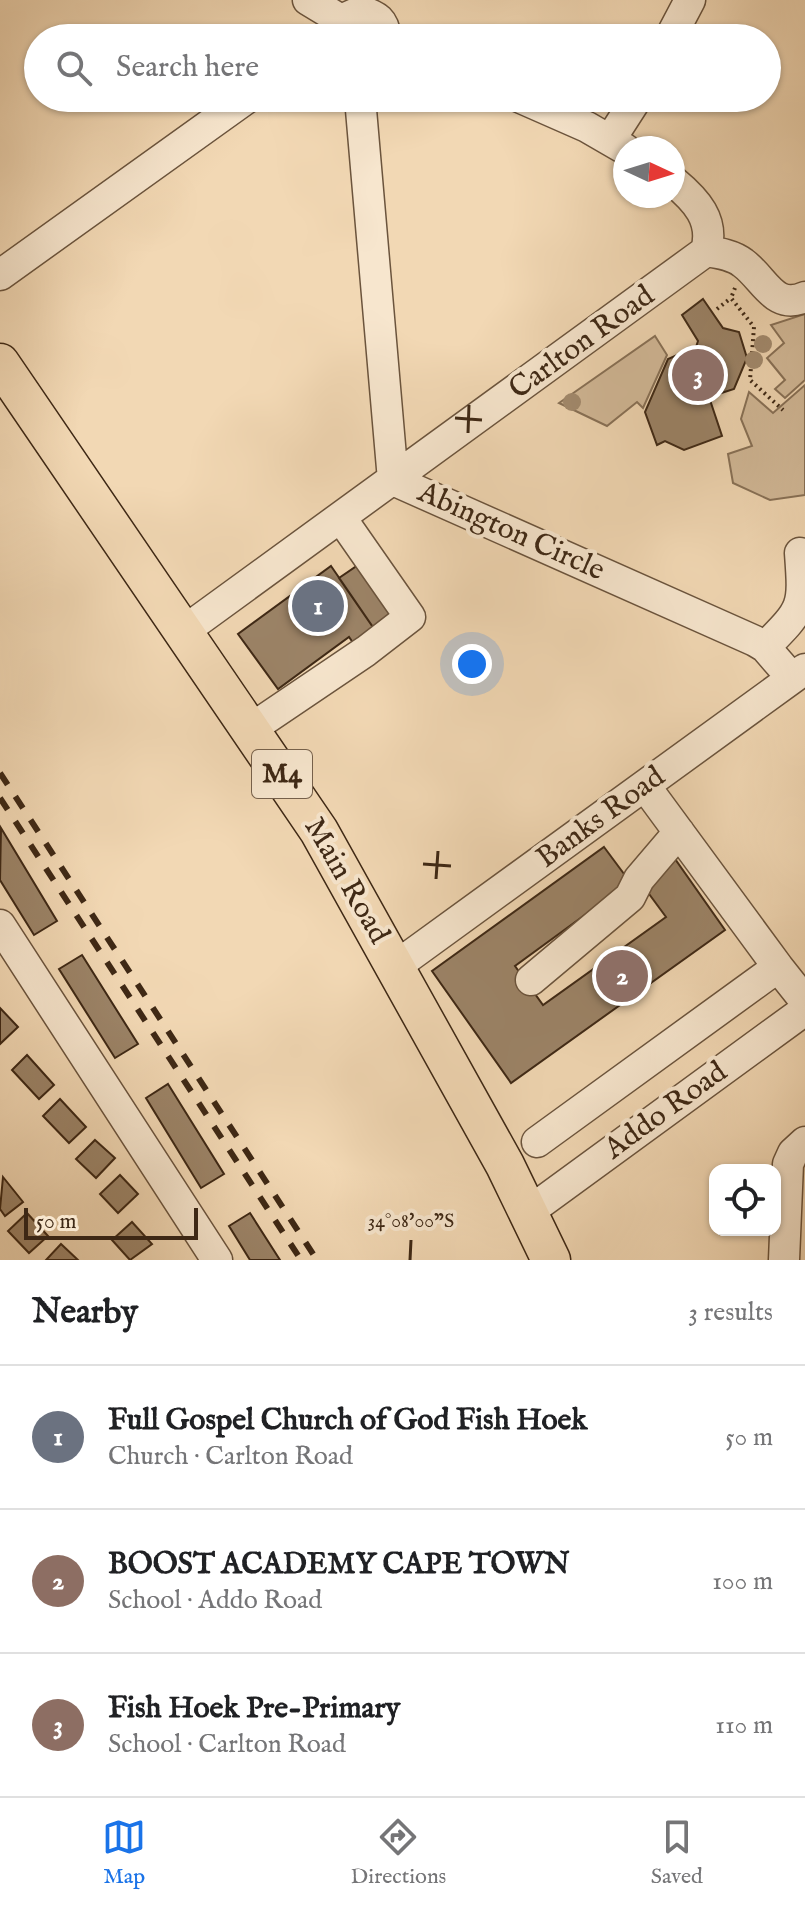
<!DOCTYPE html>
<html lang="en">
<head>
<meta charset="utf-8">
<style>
  :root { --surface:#fff; --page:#f6f6f6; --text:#202124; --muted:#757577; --line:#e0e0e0; --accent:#1a73e8 }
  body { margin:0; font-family:"IM FELL English",serif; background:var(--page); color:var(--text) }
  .controls { position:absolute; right:24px; bottom:24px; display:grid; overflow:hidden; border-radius:16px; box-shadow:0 2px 6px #0004 }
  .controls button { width:72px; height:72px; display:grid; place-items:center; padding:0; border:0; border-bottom:2px solid var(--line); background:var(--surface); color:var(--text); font:40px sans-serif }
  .compass { position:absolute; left:613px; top:136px; width:72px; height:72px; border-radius:50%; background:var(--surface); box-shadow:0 2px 6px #0004; rotate:94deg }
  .scale { position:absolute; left:24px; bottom:20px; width:174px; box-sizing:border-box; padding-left:8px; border:4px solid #3e2815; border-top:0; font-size:22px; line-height:28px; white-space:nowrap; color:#3e2815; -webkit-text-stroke:6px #f7e6ce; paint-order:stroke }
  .you { position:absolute; left:472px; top:664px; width:28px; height:28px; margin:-20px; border:6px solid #fff; border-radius:50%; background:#1a73e8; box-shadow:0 0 0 12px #1a73e833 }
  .badge { display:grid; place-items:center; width:52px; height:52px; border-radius:50%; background:var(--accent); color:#fff; font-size:26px; font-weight:700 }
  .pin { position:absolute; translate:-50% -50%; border:4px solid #fff; box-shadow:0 2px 8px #0006 }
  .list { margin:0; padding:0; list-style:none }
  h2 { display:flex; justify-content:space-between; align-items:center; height:104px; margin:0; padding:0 32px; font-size:34px }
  h2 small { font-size:26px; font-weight:400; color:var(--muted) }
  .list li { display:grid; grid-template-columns:52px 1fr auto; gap:24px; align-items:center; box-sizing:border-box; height:144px; padding:0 32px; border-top:2px solid var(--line) }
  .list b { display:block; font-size:30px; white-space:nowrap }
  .list p { margin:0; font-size:26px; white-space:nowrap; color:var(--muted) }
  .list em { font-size:26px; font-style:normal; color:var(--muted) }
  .icon { flex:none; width:44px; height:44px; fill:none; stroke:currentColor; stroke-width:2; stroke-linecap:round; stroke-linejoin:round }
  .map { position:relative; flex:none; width:805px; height:1260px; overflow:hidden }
  .search { position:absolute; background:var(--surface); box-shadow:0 2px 6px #0004; left:24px; right:24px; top:24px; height:88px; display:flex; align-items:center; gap:20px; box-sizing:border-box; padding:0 28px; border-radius:44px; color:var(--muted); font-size:30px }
  .sheet { height:536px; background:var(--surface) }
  nav { display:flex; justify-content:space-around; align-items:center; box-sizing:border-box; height:112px; border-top:2px solid var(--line); background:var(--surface); font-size:22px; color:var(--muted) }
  nav a { display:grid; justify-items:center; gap:4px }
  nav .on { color:var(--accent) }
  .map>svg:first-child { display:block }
  .green { fill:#d3ba99; stroke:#887157; stroke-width:2 }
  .building { fill:#9c8468; stroke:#3e2815; stroke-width:2 }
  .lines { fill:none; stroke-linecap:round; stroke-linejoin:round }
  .minor-casing { stroke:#6b543d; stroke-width:33 }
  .major-casing { stroke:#3e2815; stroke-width:41 }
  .path { stroke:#3e2815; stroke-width:4; stroke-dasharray:2 4; stroke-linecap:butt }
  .minor { stroke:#f7e6ce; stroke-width:30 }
  .major { stroke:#f2d8b4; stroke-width:38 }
  .rail { stroke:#3e2815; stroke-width:6; stroke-dasharray:14 14; stroke-linecap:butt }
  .tree { fill:#a38b6f }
  .ticks { fill:none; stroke:#3e2815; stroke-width:3 }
  .labels { text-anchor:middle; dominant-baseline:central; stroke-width:8; stroke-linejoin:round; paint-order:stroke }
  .shield { fill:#f7e6ce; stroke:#76614c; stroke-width:2 }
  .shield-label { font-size:28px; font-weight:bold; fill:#3e2815 }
  .street-label { font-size:30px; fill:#3e2815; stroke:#f7e6ce }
  .ticks-label { font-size:20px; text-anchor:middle; fill:#3e2815; stroke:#f7e6ce; stroke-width:8; stroke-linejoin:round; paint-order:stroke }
</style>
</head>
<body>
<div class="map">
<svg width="805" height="1260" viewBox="0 0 805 1260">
  <rect width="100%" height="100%" fill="#f2d8b4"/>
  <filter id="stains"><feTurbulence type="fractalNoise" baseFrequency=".0025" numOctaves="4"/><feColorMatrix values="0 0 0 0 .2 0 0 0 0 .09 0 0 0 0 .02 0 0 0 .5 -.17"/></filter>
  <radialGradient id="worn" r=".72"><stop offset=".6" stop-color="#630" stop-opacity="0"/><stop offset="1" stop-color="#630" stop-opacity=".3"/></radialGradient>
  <path class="green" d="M805 314V380L785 398 775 389 785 380 767 358 784 343 771 325Z
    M655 336 667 355 643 408 637 402 607 426 559 403Z
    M805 385V495L770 500 733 483 728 454 752 446 741 419 749 392 773 413Z"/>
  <path class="building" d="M703 299 723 328 739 332 747 358 734 389 709 397 722 436 684 450 665 441 657 445 645 412 668 359 696 347 698 341 682 315Z
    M367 559 405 613 377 633 339 578Z
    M331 566 377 633 356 647 349 637 278 689 238 634Z
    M1 828 57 921 34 935 0 880Z
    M604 847 630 882 515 966 543 1005 666 917 641 883 675 859 725 930 511 1083 432 971Z
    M82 955 138 1044 115 1058 59 969Z
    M0 1008 18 1027 0 1044Z
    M27 1055 54 1085 39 1099 12 1070Z
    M168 1084 224 1174 201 1188 146 1098Z
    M60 1099 86 1127 69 1143 43 1116Z
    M95 1140 115 1158 96 1178 76 1159Z
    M120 1175 138 1194 118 1213 100 1194Z
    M3 1177 23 1202 5 1216 0 1209Z
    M27 1213 48 1236 29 1253 8 1231Z
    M250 1213 280 1260H250L229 1226Z
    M132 1222 152 1244 130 1260 112 1240Z
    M61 1244 78 1260H46Z"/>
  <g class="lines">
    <g class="minor-casing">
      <path id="minor" d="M308 0 341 20
        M335 38 341 20 361 11C377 16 384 20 386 38
        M670 38 690 0
        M360 98 393 480
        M521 98 587 127 625 149
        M610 140 637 98
        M673 181C696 200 715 220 706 251
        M706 251C719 253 733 255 743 263 765 279 774 311 805 297
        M0 275 247 98
        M393 480 755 641 765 647 792 678
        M184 631 706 251
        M765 647C804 608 804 607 800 553
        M252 728 366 651 410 617 341 518
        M645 786 778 967
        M0 925 217 1260
        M396 966 805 669
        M531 980 630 897 639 879 679 832
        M537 1142 778 967 805 1001
        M527 1213 805 1010
        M784 1260 788 1164 793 1153 805 1142"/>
    </g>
    <g class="major-casing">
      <path id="major" d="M0 363 319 831 505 1165 551 1260"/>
    </g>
    <path class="path" d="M735 288 731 298 754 327 750 380 783 410
      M717 309 731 298"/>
    <use href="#minor" class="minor"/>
    <use href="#major" class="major"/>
    <path class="rail" d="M0 773 317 1260
      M0 798 301 1260"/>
  </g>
  <g class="tree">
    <circle cx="763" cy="344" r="9"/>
    <circle cx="754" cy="360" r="9"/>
    <circle cx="572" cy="402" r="9"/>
  </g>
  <path class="ticks" d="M455 418 482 420M468 433 469 405M423 864 451 866M436 879 438 851M410 1260 411 1240"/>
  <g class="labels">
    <rect class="shield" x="252" y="750" width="60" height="48" rx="6"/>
    <g class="shield-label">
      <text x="282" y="774">M4</text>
    </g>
    <g class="street-label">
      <text transform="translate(582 343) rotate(-36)">Carlton Road</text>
      <text transform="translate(511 532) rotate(24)">Abington Circle</text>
      <text transform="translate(601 818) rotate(-36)">Banks Road</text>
      <text transform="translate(346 881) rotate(60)">Main Road</text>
      <text transform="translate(666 1111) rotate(-36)">Addo Road</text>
    </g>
  </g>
  <g class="ticks-label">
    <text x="411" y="1227">34°08'00"S</text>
  </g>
  <rect width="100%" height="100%" filter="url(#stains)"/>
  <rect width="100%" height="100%" fill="url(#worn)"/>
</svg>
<div class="controls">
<button><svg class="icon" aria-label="locate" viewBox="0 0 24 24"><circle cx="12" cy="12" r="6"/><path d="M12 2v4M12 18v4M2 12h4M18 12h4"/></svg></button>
</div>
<svg class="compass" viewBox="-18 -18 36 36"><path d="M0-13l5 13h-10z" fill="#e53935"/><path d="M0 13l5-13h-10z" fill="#757577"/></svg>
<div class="scale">50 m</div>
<div class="you"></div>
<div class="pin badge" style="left:318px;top:606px;background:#6b7280">1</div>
<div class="pin badge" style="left:622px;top:976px;background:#8d6e63">2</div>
<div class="pin badge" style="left:698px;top:375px;background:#8d6e63">3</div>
<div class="search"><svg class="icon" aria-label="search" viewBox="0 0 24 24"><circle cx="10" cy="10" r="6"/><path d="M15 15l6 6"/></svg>Search here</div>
</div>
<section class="sheet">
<h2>Nearby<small>3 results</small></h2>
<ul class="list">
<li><span class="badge" style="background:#6b7280">1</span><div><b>Full Gospel Church of God Fish Hoek</b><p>Church · Carlton Road</p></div><em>50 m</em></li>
<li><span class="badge" style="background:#8d6e63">2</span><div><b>BOOST ACADEMY CAPE TOWN</b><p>School · Addo Road</p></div><em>100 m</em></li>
<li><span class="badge" style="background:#8d6e63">3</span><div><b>Fish Hoek Pre-Primary</b><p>School · Carlton Road</p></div><em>110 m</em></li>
</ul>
</section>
<nav>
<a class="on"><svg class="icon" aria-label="map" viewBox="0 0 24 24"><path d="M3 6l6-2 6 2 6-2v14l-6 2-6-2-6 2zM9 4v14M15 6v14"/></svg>Map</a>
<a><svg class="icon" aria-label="directions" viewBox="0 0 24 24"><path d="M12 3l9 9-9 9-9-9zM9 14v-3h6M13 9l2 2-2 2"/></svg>Directions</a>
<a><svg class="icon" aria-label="saved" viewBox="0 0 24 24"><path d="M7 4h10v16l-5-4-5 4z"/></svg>Saved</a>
</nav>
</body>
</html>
